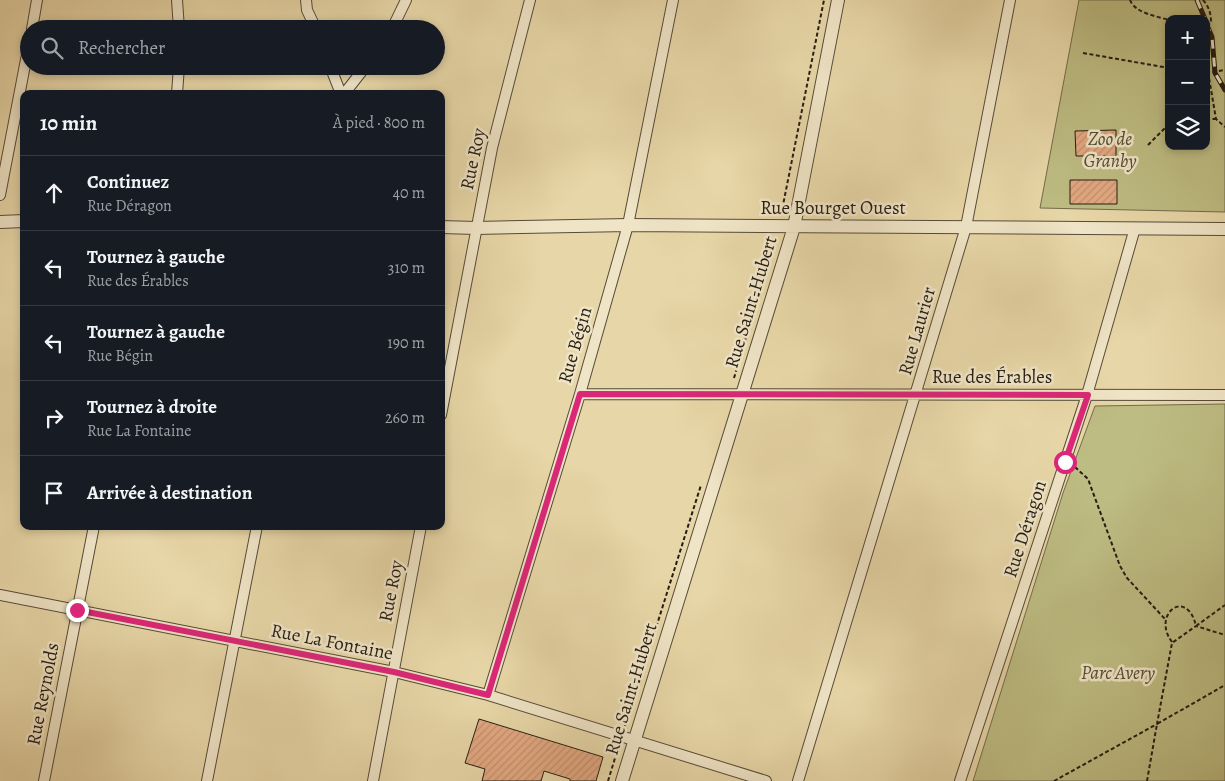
<!DOCTYPE html>
<html lang="fr">
<head>
<meta charset="utf-8">
<style>
  :root { --surface:#171b24; --page:#242831; --text:#f1f3f6; --muted:#9ea1a6; --line:#363941 }
  body { margin:0; font-family:Alegreya,serif; background:var(--page); color:var(--text) }
  .controls { position:absolute; right:15px; top:15px; display:grid; overflow:hidden; border-radius:10px; box-shadow:0 2px 8px #0003 }
  .controls button { width:45px; height:45px; display:grid; place-items:center; padding:0; border:0; border-bottom:1px solid var(--line); background:var(--surface); color:var(--text); font:25px sans-serif }
  .stop { position:absolute; width:15px; height:15px; margin:-11px; border:4px solid #db2777; border-radius:50%; background:#fff }
  .stop.end { background:#db2777; border-color:#fff; box-shadow:0 1px 5px #0008 }
  .list { margin:0; padding:0; list-style:none }
  h2 { display:flex; justify-content:space-between; align-items:center; height:65px; margin:0; padding:0 20px; font-size:21px }
  h2 small { font-size:16px; font-weight:400; color:var(--muted) }
  .list li { display:grid; grid-template-columns:32px 1fr auto; gap:15px; align-items:center; box-sizing:border-box; height:75px; padding:0 20px; border-top:1px solid var(--line) }
  .list b { display:block; font-size:19px; white-space:nowrap }
  .list p { margin:0; font-size:16px; white-space:nowrap; color:var(--muted) }
  .list em { font-size:16px; font-style:normal; color:var(--muted) }
  .icon { flex:none; width:28px; height:28px; fill:none; stroke:currentColor; stroke-width:2; stroke-linecap:round; stroke-linejoin:round }
  .map { position:relative; flex:none; width:1225px; height:781px; overflow:hidden }
  .search { position:absolute; background:var(--surface); box-shadow:0 2px 8px #0003; left:20px; top:20px; width:425px; height:55px; display:flex; align-items:center; gap:12px; box-sizing:border-box; padding:0 18px; border-radius:28px; color:var(--muted); font-size:19px }
  .panel { position:absolute; background:var(--surface); box-shadow:0 2px 8px #0003; left:20px; top:90px; width:425px; height:440px; border-radius:10px }
  .map>svg:first-child { display:block }
  .park { fill:#bdbc82; stroke:#716c4a; fill-rule:evenodd }
  .building { fill:url(#building-hatch); stroke:#251d13 }
  .lines { fill:none; stroke-linecap:round; stroke-linejoin:round }
  .minor-casing { stroke:#564b38; stroke-width:12 }
  .tertiary-casing { stroke:#564b38; stroke-width:14 }
  .path { stroke:#251d13; stroke-width:2; stroke-dasharray:4 2.5; stroke-linecap:butt }
  .minor { stroke:#efe4c6; stroke-width:10 }
  .tertiary { stroke:#efe4c6; stroke-width:12 }
  .rail-casing { stroke:#251d13; stroke-width:5 }
  .rail { stroke:#efe4c6; stroke-width:3; stroke-dasharray:9; stroke-linecap:butt }
  .route { stroke:#db2777; stroke-width:6 }
  .labels { text-anchor:middle; dominant-baseline:central; stroke-width:5; stroke-linejoin:round; paint-order:stroke }
  .park-label { font-size:19px; font-style:italic; fill:#534d34; stroke:#efe4c6 }
  .street-label { font-size:19px; fill:#251d13; stroke:#efe4c6 }
</style>
</head>
<body>
<div class="map">
<svg width="1225" height="781" viewBox="0 0 1225 781">
  <defs>
    <pattern id="building-hatch" width="6" height="6" patternUnits="userSpaceOnUse" patternTransform="scale(1.25)"><rect width="6" height="6" fill="#e3a982"/><path d="M-1 1l2-2M0 6l6-6M5 7l2-2" fill="none" stroke="#c3916f"/></pattern>
  </defs>
  <rect width="100%" height="100%" fill="#e7d6a7"/>
  <filter id="stains"><feTurbulence type="fractalNoise" baseFrequency=".004" numOctaves="4"/><feColorMatrix values="0 0 0 0 .2 0 0 0 0 .09 0 0 0 0 .02 0 0 0 .5 -.17"/></filter>
  <radialGradient id="worn" r=".72"><stop offset=".6" stop-color="#630" stop-opacity="0"/><stop offset="1" stop-color="#630" stop-opacity=".3"/></radialGradient>
  <path class="park" d="M1079 0H1225V212L1040 208ZM1169 19H1206V146H1169Z
    M1225 404V781H973L1063 493 1095 406Z"/>
  <path class="building" d="M1116 130V156H1076L1075 131Z
    M1070 180H1117V204H1070Z
    M479 719 603 757 596 781H570V779L544 771 541 781H482L485 769 465 763Z"/>
  <g class="lines">
    <g class="minor-casing">
      <path id="minor" d="M177 0 179 29
        M306 0 307 10 316 29
        M32 29 37 0
        M392 29 406 0
        M330 66 341 94
        M177 94 179 66
        M344 94 366 66
        M0 195 29 44
        M580 394 1225 395
        M441 415 492 148 530 0
        M0 595 394 672 488 695 766 781
        M488 695 580 394 628 225 673 0
        M44 781 94 526
        M207 781 257 526
        M373 781 421 526
        M798 781 966 227 1010 0
        M960 781 1087 395 1135 228"/>
    </g>
    <g class="tertiary-casing">
      <path id="tertiary" d="M0 222 24 221
        M441 227 476 228 628 225 1225 229
        M622 781 794 227 838 0"/>
    </g>
    <path class="path" d="M1130 0C1135 13 1156 16 1169 20
      M1203 0C1209 7 1211 13 1211 23L1206 25
      M1083 53 1169 68
      M1208 72 1216 119 1225 127
      M1206 73 1225 70
      M1206 119H1216
      M1148 145 1169 124
      M781 215 824 0
      M734 378 775 239
      M1075 467 1088 479 1120 566 1127 578 1165 619
      M1172 642C1151 614 1187 587 1196 626L1225 605
      M625 726 701 485
      M608 781 619 745
      M1054 781 1157 724 1172 643 1196 626 1225 635
      M1147 781 1157 724 1225 685"/>
    <use href="#minor" class="minor"/>
    <use href="#tertiary" class="tertiary"/>
    <g class="rail-casing">
      <path id="rail" d="M1197 0 1205 19
        M1206 23 1212 37 1215 73 1225 90"/>
    </g>
    <use href="#rail" class="rail"/>
  </g>
  <g class="lines">
    <path class="route" d="M77 610 394 672 488 695 580 394 1088 395 1065 462"/>
  </g>
  <g class="labels">
    <g class="park-label">
      <text x="1110" y="139">Zoo de<tspan x="1110" dy="22">Granby</tspan></text>
      <text x="1118" y="673">Parc Avery</text>
    </g>
    <g class="street-label">
      <text transform="translate(473 159) rotate(-78)">Rue Roy</text>
      <text x="833" y="208">Rue Bourget Ouest</text>
      <text transform="translate(751 302) rotate(-73)">Rue Saint-Hubert</text>
      <text transform="translate(917 331) rotate(-74)">Rue Laurier</text>
      <text transform="translate(575 345) rotate(-74)">Rue Bégin</text>
      <text x="992" y="377">Rue des Érables</text>
      <text transform="translate(1025 529) rotate(-72)">Rue Déragon</text>
      <text transform="translate(391 591) rotate(-79)">Rue Roy</text>
      <text transform="translate(332 642) rotate(11)">Rue La Fontaine</text>
      <text transform="translate(631 689) rotate(-73)">Rue Saint-Hubert</text>
      <text transform="translate(43 694) rotate(-79)">Rue Reynolds</text>
    </g>
  </g>
  <rect width="100%" height="100%" filter="url(#stains)"/>
  <rect width="100%" height="100%" fill="url(#worn)"/>
</svg>
<div class="controls">
<button>+</button>
<button>−</button>
<button><svg class="icon" aria-label="layers" viewBox="0 0 24 24"><path d="M12 4l9 5-9 5-9-5zM3 14l9 5 9-5"/></svg></button>
</div>
<div class="stop" style="left:1065px;top:462px"></div>
<div class="stop end" style="left:77px;top:610px"></div>
<div class="search"><svg class="icon" aria-label="search" viewBox="0 0 24 24"><circle cx="10" cy="10" r="6"/><path d="M15 15l6 6"/></svg>Rechercher</div>
<section class="panel">
<h2>10 min<small>À pied · 800 m</small></h2>
<ul class="list">
<li><svg class="icon" aria-label="ahead" viewBox="0 0 24 24"><path d="M12 20V5M6 11l6-6 6 6"/></svg><div><b>Continuez</b><p>Rue Déragon</p></div><em>40 m</em></li>
<li><svg class="icon" aria-label="left" viewBox="0 0 24 24"><path d="M17 20v-9H6M10 6l-5 5 5 5"/></svg><div><b>Tournez à gauche</b><p>Rue des Érables</p></div><em>310 m</em></li>
<li><svg class="icon" aria-label="left" viewBox="0 0 24 24"><path d="M17 20v-9H6M10 6l-5 5 5 5"/></svg><div><b>Tournez à gauche</b><p>Rue Bégin</p></div><em>190 m</em></li>
<li><svg class="icon" aria-label="right" viewBox="0 0 24 24"><path d="M7 20v-9h11M14 6l5 5-5 5"/></svg><div><b>Tournez à droite</b><p>Rue La Fontaine</p></div><em>260 m</em></li>
<li><svg class="icon" aria-label="arrive" viewBox="0 0 24 24"><path d="M6 21V4h12l-3 4 3 4H6"/></svg><div><b>Arrivée à destination</b></div></li>
</ul>
</section>
</div>
</body>
</html>
